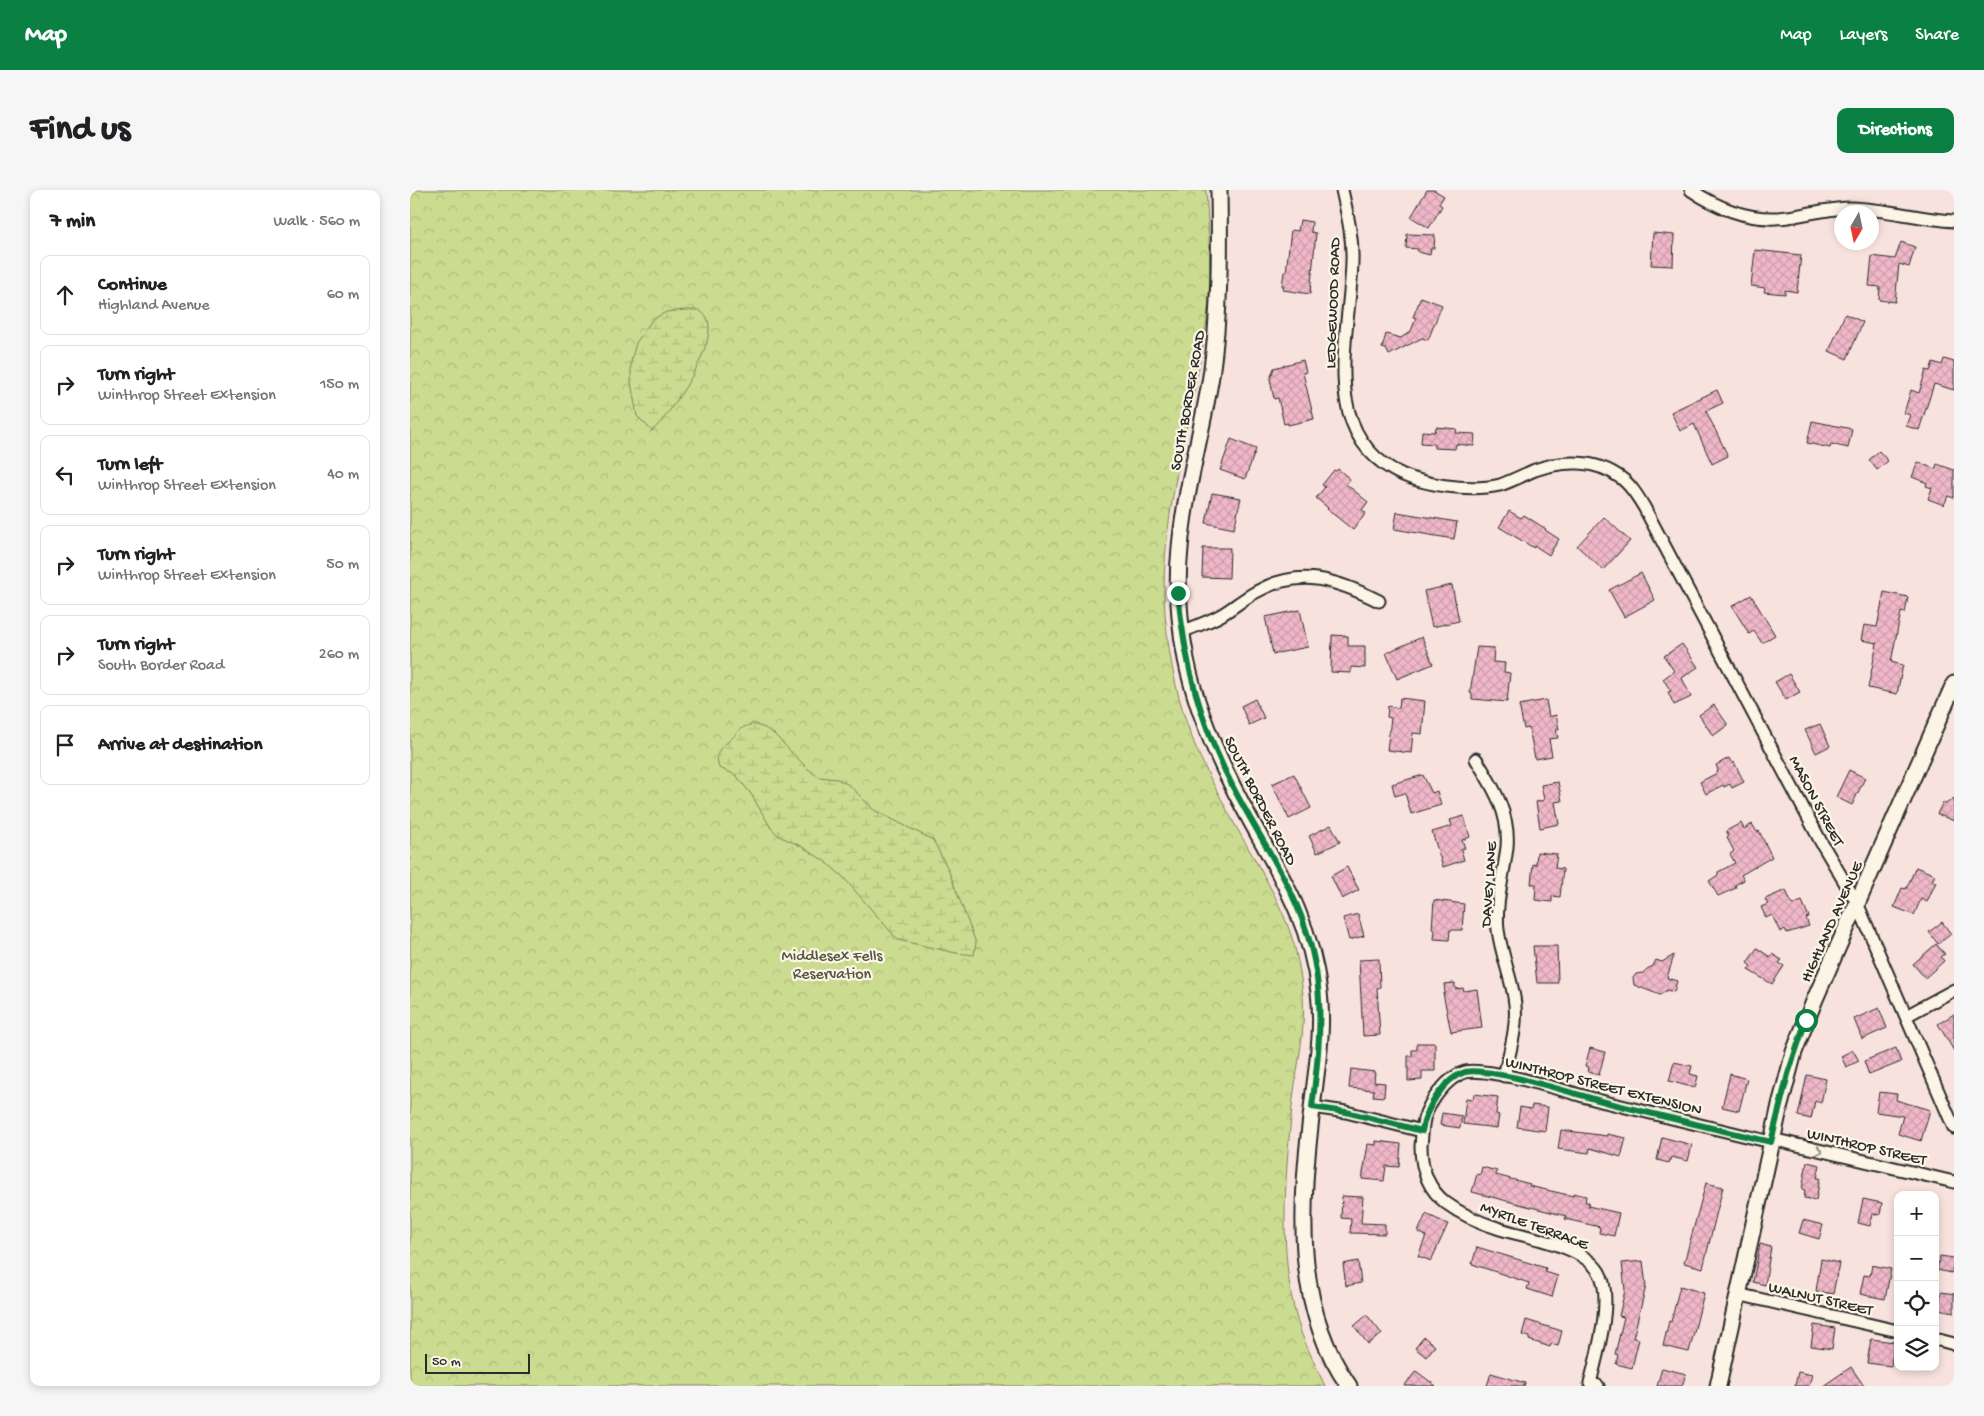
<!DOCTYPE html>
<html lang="en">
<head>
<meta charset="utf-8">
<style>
	:root { --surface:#fff; --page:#f6f6f6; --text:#202124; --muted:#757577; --line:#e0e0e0; --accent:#0b8043 }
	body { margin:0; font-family:"Gochi Hand",sans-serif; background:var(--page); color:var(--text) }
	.controls { position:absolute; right:15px; bottom:15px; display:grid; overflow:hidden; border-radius:10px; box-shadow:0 2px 8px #0003 }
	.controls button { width:45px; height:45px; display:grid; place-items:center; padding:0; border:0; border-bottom:1px solid var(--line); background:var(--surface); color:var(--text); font:25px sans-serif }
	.compass { position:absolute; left:1424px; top:15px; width:45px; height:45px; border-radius:50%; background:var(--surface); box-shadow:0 2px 8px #0003; rotate:189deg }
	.scale { position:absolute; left:15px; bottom:12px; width:105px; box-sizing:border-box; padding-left:5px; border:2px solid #2b2b2b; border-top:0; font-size:14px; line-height:18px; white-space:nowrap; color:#2b2b2b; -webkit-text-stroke:4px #fcf5e5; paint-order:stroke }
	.stop { position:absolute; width:15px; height:15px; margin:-11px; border:4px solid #0b8043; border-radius:50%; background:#fff }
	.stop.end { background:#0b8043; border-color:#fff; box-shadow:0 1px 5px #0008 }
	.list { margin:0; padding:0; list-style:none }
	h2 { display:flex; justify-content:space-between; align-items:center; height:65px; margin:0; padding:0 20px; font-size:21px }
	h2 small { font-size:16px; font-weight:400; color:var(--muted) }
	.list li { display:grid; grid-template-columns:32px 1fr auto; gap:15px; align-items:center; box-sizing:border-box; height:80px; margin:0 10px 10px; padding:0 10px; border:1px solid var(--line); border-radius:10px }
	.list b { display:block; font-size:19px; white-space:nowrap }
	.list p { margin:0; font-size:16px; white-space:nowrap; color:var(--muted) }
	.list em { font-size:16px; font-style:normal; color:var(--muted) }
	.icon { flex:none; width:28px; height:28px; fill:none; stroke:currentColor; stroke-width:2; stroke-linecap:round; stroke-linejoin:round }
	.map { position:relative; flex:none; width:1544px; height:1196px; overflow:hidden; border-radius:10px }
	header { display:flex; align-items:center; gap:30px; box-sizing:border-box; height:70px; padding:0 25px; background:var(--accent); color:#fff }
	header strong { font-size:24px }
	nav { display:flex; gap:28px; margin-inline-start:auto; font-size:18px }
	.intro { display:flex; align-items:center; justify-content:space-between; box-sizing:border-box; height:120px; padding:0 30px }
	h1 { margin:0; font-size:35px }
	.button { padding:12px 22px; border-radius:10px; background:var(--accent); color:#fff; font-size:18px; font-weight:700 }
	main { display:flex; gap:30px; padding:0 30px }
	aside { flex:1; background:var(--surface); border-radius:10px; box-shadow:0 2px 8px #0003 }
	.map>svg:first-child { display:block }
	.forest { fill:url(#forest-crowns); stroke:#7b835d }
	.wetland { fill:url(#wetland-marsh); stroke:#7b835d }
	.building { fill:url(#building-cross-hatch); stroke:#2b2b2b }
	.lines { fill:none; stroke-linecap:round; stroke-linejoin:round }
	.street-casing { stroke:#2b2b2b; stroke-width:15 }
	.secondary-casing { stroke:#2b2b2b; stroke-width:19 }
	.street { stroke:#fcf5e5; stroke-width:11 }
	.secondary { stroke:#fcf5e5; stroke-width:15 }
	.oneway { stroke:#949088 }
	.route { stroke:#0b8043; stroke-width:6 }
	.labels { text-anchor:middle; stroke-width:4.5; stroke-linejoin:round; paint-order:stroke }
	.street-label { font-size:16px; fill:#2b2b2b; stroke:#fcf5e5 }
	.park-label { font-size:16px; fill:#535744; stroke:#fcf5e5 }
</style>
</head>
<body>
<header>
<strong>Map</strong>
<nav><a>Map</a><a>Layers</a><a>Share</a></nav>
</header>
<div class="intro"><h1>Find us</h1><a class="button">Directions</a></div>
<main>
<aside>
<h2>7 min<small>Walk · 560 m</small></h2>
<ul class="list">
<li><svg class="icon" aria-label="ahead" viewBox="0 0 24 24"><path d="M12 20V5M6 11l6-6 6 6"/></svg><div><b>Continue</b><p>Highland Avenue</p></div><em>60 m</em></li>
<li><svg class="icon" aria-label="right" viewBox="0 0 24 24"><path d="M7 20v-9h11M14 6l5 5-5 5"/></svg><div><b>Turn right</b><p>Winthrop Street Extension</p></div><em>150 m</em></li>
<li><svg class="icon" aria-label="left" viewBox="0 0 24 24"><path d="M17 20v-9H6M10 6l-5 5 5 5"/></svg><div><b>Turn left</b><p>Winthrop Street Extension</p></div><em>40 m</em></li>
<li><svg class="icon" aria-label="right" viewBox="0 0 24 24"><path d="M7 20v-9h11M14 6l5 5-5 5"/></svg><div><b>Turn right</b><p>Winthrop Street Extension</p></div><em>50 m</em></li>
<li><svg class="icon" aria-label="right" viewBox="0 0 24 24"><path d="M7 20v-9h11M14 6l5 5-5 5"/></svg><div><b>Turn right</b><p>South Border Road</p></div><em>260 m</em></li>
<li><svg class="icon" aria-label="arrive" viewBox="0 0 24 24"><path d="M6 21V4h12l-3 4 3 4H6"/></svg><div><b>Arrive at destination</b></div></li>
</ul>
</aside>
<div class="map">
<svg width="1544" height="1196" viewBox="0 0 1544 1196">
	<defs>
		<pattern id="forest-crowns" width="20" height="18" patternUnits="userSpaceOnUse" patternTransform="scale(1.25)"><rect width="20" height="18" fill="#cbdb8f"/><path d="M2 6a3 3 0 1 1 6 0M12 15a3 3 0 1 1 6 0" fill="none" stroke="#aebc7c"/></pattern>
		<pattern id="wetland-marsh" width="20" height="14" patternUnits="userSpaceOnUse" patternTransform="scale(1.25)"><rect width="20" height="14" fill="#cbdb8f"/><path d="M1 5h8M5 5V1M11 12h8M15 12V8" fill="none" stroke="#aebc7c"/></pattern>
		<pattern id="building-cross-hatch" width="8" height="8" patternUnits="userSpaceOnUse" patternTransform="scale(1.25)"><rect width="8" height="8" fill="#f0b7c9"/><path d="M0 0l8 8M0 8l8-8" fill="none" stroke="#ce9ead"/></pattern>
	</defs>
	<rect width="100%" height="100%" fill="#f8e2dd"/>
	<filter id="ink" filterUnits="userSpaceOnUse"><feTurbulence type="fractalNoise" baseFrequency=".02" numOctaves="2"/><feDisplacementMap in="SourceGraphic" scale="10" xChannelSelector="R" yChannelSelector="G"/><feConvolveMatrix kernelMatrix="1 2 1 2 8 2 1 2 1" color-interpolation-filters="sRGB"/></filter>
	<g filter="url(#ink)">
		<path class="forest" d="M0,0H796C799,43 802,88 797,130C783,231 743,341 757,443C761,478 769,513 781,545C791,572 806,599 819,624C839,661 865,700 879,739C887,761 891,784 893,806C896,843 886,880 882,917C875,989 867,1076 892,1145C899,1162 907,1179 915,1196H0Z"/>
		<g class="wetland">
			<path d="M275,120H289C291,122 296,125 297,128C310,152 260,225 242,241L227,226L221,192V172L226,153L242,130L256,122Z"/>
			<path d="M343,534L355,538L364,544L397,578L409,587L427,589L439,595L464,620L523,650L538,679L566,753L564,765L546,763L488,750L433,687L416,672L391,656L369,646L361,638L341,604L326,585L309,578C305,562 308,560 320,550C331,540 326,539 343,534Z"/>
		</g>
		<g class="building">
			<path d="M1017,0H1024L1034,6L1029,14L1032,16L1019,38L1001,27Z"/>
			<path d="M890,30L902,32L901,42L906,43L900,104L873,100L874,96H872L874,82H876L881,40L888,41Z"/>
			<path d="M1243,43L1264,45L1263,76L1241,75Z"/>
			<path d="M997,44L1025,45L1024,58H1021L1020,65L1008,62V59L996,58Z"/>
			<path d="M1491,52L1505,57L1499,77L1489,74L1485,112L1469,110L1470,97L1459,96L1462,66L1485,69Z"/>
			<path d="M1345,60L1391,65L1387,102L1375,100V104L1354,102L1355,98L1341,96Z"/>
			<path d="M1011,107L1032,115L1018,150L1012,148L979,165L976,159L972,158L976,144L991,148L1001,141L1006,128L1003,127Z"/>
			<path d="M1435,124L1453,132L1437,169L1419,161Z"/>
			<path d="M1534,169L1544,172V200L1524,194L1509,240L1496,236L1500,225L1494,223L1501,200L1509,203L1516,180L1520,181L1523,172L1532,175Z"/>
			<path d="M893,170L896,182L893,183L904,229L878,235V233L874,234L868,208L864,209L860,189L864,178Z"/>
			<path d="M1307,200L1313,213L1296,221L1318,266L1302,274L1284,234L1270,241L1261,222Z"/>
			<path d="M1402,231L1442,239L1438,258L1421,254L1420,258L1397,253Z"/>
			<path d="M1026,237L1047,239L1046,243L1065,244L1064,256L1046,254L1045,259L1024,258V254L1011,253L1012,241L1025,242Z"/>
			<path d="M821,249L846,259L835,289L810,280Z"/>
			<path d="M1469,261L1478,271L1467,280L1459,270Z"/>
			<path d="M1508,272L1525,279L1527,274L1544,280V308L1538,306L1534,315L1518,309L1522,298L1516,296L1517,293L1502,287Z"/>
			<path d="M928,279L940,289L936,294L958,312L952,320L956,323L943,340L917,319L918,318L906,308L915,297L912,295L924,280L926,281Z"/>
			<path d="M802,303L831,308L824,339L796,333Z"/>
			<path d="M1099,321L1111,328L1114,325L1136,339L1135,340L1149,349L1139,365L1125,356L1124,358L1089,337Z"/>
			<path d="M987,322L1047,332L1044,349L984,339Z"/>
			<path d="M1194,327L1220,351L1193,380L1167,356Z"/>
			<path d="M793,358H820L819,388L792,387Z"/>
			<path d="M1231,383L1245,410L1214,427L1199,400Z"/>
			<path d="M1042,395L1049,431L1022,437L1014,401Z"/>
			<path d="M1474,402L1498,407L1495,423L1491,422L1481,472L1493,475L1487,504L1458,498L1467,453L1451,450L1454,435L1467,437Z"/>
			<path d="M1341,405L1365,445L1352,453L1344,441L1339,444L1322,416Z"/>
			<path d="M890,420L898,457L863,464L855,427Z"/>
			<path d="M922,445L938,446V456H955V478L941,477V483L921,482Z"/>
			<path d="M1012,447L1023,474L987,489L976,463Z"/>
			<path d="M1272,454L1288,477L1272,488L1281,507L1264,515L1258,502L1261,501L1253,489L1264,481L1254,466Z"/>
			<path d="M1067,457L1084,458L1083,472L1095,473L1094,482L1100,483L1097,512L1062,509V504L1060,503Z"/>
			<path d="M1379,484L1390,502L1376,510L1365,492Z"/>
			<path d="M990,508L1015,511L1012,544L1003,543L1001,563L977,560L981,528L977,527L978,516L989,518Z"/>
			<path d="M845,509L854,528L839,535L831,516Z"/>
			<path d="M1136,510L1139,527L1146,525L1149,539H1146L1148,548L1139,549L1142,566L1125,569L1119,538L1114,539L1109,515Z"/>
			<path d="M1304,515L1318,535L1303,546L1289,525Z"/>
			<path d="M1410,534L1420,556L1406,563L1395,540Z"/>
			<path d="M1319,568L1322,574L1324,572L1334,592L1322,598L1320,594L1314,597L1313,595L1296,604L1290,592L1307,583L1308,580L1306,575Z"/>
			<path d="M1439,580L1455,588L1442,615L1426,607Z"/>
			<path d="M884,584L901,618L879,629L862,594Z"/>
			<path d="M1013,585L1022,603L1027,601L1031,615L1001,624L995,603L985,606L982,594Z"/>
			<path d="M1148,592L1152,611L1145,612L1149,634L1130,638L1126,612L1134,610L1131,595Z"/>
			<path d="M1544,608V631L1527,624L1533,612L1536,614Z"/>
			<path d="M1054,626L1060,647L1052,650L1055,658L1051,659L1054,670L1033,677L1022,642L1042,636L1040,630Z"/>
			<path d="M1331,633L1334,639L1342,634L1347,642L1349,641L1362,667L1331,685L1334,690L1325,695L1326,698L1308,706L1299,691L1308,685V682L1325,673L1320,664L1324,661L1317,648L1319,646L1316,641Z"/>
			<path d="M921,635L930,652L907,663L899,646Z"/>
			<path d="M1127,662L1147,664L1145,678L1153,679L1150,707L1142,706V712L1125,710L1126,694H1121L1123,674L1126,675Z"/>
			<path d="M937,677L949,700L932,709L921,686Z"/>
			<path d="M1506,677L1525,685L1522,691L1526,692L1517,712L1511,709L1504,725L1484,717L1492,698L1496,699Z"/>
			<path d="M1376,700L1382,715L1392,711L1399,727L1396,728L1399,736L1377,743L1375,739L1370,742L1362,725L1356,728L1351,717L1358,714L1355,709Z"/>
			<path d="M1024,710L1054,714L1052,740H1040L1039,750L1024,749L1025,740L1022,739Z"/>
			<path d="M948,724L954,746L939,750L933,728Z"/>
			<path d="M1532,732L1541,744L1528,754L1519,742Z"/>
			<path d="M1526,754L1535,764L1531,767L1534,771L1515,788L1503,774Z"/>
			<path d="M1123,756H1147L1148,793H1127Z"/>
			<path d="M1347,758L1360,767L1362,764L1372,770L1369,773L1374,776L1362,794L1338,780L1341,776L1337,773Z"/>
			<path d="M1264,765L1257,788L1267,791L1264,802L1257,800L1250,805L1224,795L1223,788L1226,784L1233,783L1237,779L1243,776L1246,770L1252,772Z"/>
			<path d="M969,769L970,797L967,798L970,845L953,846L949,770Z"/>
			<path d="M1045,793V799L1053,798L1054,801L1067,799L1072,838L1041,842L1033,803H1035L1034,794Z"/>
			<path d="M1469,818L1477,838L1452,849L1444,829Z"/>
			<path d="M1544,824V861L1528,834Z"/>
			<path d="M1007,853H1025V881H1012V890L998,891V866H1002V860H1007Z"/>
			<path d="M1180,858L1195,862L1189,885L1178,882L1179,877L1175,876Z"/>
			<path d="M1486,858L1491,872L1459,885L1454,871Z"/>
			<path d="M1443,860L1449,871L1436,877L1431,866Z"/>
			<path d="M1264,872L1282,876L1280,884L1288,886L1285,898L1259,891Z"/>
			<path d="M941,879L965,882L964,892L975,893L974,907L963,906L964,900L939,898Z"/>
			<path d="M1320,884L1337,889L1329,921L1312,917Z"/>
			<path d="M1397,885L1416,889L1411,913L1405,911L1401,929L1388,926Z"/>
			<path d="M1469,902L1487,904L1486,910L1520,920L1511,951L1488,944L1493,926L1466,922Z"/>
			<path d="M1064,904L1088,907L1086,924L1089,925L1087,938L1053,934L1056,908L1063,909Z"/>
			<path d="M1122,915L1138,917L1135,941L1107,937L1110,917L1121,919Z"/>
			<path d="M1032,923L1052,926L1050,938L1030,935Z"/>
			<path d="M1151,940L1197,946V944L1216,948L1211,967L1180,958L1179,963L1148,959Z"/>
			<path d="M1252,947L1282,955L1278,971L1261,967L1259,973L1247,970Z"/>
			<path d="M966,951L991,954L989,977L976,976L974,991L952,989L958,954L966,955Z"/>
			<path d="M1397,972L1410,975L1407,988H1410L1406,1010L1394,1008L1395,1000L1392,999Z"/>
			<path d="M1072,977L1087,981L1086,985L1120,994L1119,996L1163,1006V1003L1176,1006L1175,1012H1179L1178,1016L1209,1023L1204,1046L1189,1043L1190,1037L1155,1029L1156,1026L1062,1002L1067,984L1070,985Z"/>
			<path d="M1296,993L1313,997L1293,1078L1274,1073Z"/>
			<path d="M932,1006L953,1007L951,1033L975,1034V1044L940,1043L941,1029L931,1028Z"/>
			<path d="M1453,1009L1472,1013L1470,1025L1463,1024L1460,1036L1448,1033Z"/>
			<path d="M1016,1024L1038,1034L1021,1071L1008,1066L1016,1046L1008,1042Z"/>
			<path d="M1393,1030L1413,1035L1409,1049L1389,1043Z"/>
			<path d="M1350,1054L1361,1057L1355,1095L1343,1092Z"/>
			<path d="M1067,1057L1136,1078L1135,1082L1148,1086L1142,1107L1117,1099L1119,1093L1062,1074Z"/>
			<path d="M1530,1066L1544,1068L1542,1083L1527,1080Z"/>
			<path d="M1411,1069L1429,1073L1423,1104L1406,1101Z"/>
			<path d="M948,1071L951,1093L936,1096L933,1074Z"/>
			<path d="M1233,1071L1236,1096L1223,1148L1229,1149L1222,1178L1206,1174L1208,1165L1205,1164L1214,1127L1209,1126L1215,1100L1212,1073Z"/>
			<path d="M1462,1075L1481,1079L1475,1109L1450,1104L1454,1085L1460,1086Z"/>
			<path d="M1270,1096L1294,1103L1279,1162L1253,1156L1259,1131L1261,1132Z"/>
			<path d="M1531,1102L1544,1104V1122L1528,1119Z"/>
			<path d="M957,1125L972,1144L958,1154L944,1136Z"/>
			<path d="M1116,1130L1152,1141L1148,1156L1141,1154L1140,1157L1119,1150V1147L1112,1145Z"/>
			<path d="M1404,1135L1425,1138L1422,1159L1401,1156Z"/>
			<path d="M1014,1147L1025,1156L1016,1167L1005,1158Z"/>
			<path d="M1461,1149L1484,1152L1481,1176L1457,1173Z"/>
			<path d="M1441,1177L1454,1196H1413Z"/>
			<path d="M1252,1178L1276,1184L1272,1196H1247Z"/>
			<path d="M1006,1181L1026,1196H994Z"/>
			<path d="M1388,1182L1402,1185L1399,1196H1385Z"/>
			<path d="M1081,1183L1115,1193L1114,1196H1077Z"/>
		</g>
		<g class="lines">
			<g class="street-casing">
				<g id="street">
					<path d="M932,0C937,23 943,47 942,71C941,140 908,237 983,280C1009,295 1059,302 1090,295C1102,291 1113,285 1125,280C1153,270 1186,269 1211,288C1221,295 1228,307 1234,317L1411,652L1447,713L1544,938"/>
					<path d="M1281,0C1309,19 1343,32 1378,27C1399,24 1420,18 1442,18C1476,19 1510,29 1544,31"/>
					<path d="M772,442C785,436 799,432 811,425C823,418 833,409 846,402C890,377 927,390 969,411"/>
					<path d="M1066,569C1083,597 1100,623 1097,657C1094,685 1085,712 1088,740C1091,763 1100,784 1104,807C1109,834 1100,860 1094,886"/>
					<path d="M1496,826L1544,800"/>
					<path d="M902,917L936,922L1012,941"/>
					<path d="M1362,949L1544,992"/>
					<path d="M1327,1104L1488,1141"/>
					<path d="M1525,1149L1544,1154"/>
					<path d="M1188,1196L1180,1193C1187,1165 1204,1107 1189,1082C1172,1055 1119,1048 1090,1039C1071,1033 1052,1025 1036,1013C1018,999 1011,978 1011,956C1012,947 1012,938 1014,929C1019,912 1037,887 1055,882C1079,876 1167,905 1195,912C1251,926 1306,939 1361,952"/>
				</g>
			</g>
			<g class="secondary-casing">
				<g id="secondary">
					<path d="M809,0C810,62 810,124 801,186C792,243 775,300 770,358C766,395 769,432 776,469C785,514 803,557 823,597C858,667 900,721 909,802C914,841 906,881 902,919C891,1013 882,1115 939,1196"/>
					<path d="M1308,1196L1370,915L1384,862L1405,809L1544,494"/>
				</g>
			</g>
			<use href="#street" class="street"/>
			<use href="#secondary" class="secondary"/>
		</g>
		<defs><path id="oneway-chevron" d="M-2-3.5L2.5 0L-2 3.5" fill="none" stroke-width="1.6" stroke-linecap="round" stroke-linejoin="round" transform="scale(1.25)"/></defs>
		<use class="oneway" href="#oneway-chevron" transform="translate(1409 961) rotate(14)"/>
	</g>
	<g class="lines" filter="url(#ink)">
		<path class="route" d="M768,403C775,476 790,533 824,599C848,645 880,690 896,740C916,799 910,857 902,917L936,922L1012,941C1015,920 1033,889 1055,882C1079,876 1167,905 1195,912C1250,926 1306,939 1361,952L1378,884L1396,830"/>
	</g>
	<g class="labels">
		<g class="street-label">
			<text transform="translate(921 113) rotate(-88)" y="6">LEDGEWOOD ROAD</text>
			<text transform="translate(776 210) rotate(-80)" y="6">SOUTH BORDER ROAD</text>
			<text transform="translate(852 610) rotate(63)" y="6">SOUTH BORDER ROAD</text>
			<text transform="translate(1408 610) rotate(62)" y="6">MASON STREET</text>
			<text transform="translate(1077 694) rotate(-86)" y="6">DAVEY LANE</text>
			<text transform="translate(1420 731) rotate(-66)" y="6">HIGHLAND AVENUE</text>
			<text transform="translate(1194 894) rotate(14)" y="6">WINTHROP STREET EXTENSION</text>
			<text transform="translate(1457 955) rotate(13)" y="6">WINTHROP STREET</text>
			<text transform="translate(1125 1034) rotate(20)" y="6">MYRTLE TERRACE</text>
			<text transform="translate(1411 1107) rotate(13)" y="6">WALNUT STREET</text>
		</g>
		<g class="park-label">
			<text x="422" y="770">Middlesex Fells<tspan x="422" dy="18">Reservation</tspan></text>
		</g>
	</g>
</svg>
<div class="controls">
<button>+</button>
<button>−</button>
<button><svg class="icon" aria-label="locate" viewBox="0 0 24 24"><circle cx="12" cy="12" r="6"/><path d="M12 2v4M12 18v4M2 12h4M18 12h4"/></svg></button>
<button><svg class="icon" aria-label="layers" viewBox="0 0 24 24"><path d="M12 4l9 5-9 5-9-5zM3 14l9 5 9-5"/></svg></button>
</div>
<svg class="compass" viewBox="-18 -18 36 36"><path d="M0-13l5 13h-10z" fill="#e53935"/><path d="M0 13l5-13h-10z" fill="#757577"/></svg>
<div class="scale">50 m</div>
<div class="stop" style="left:1396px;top:830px"></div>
<div class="stop end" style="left:768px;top:403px"></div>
</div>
</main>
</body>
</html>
